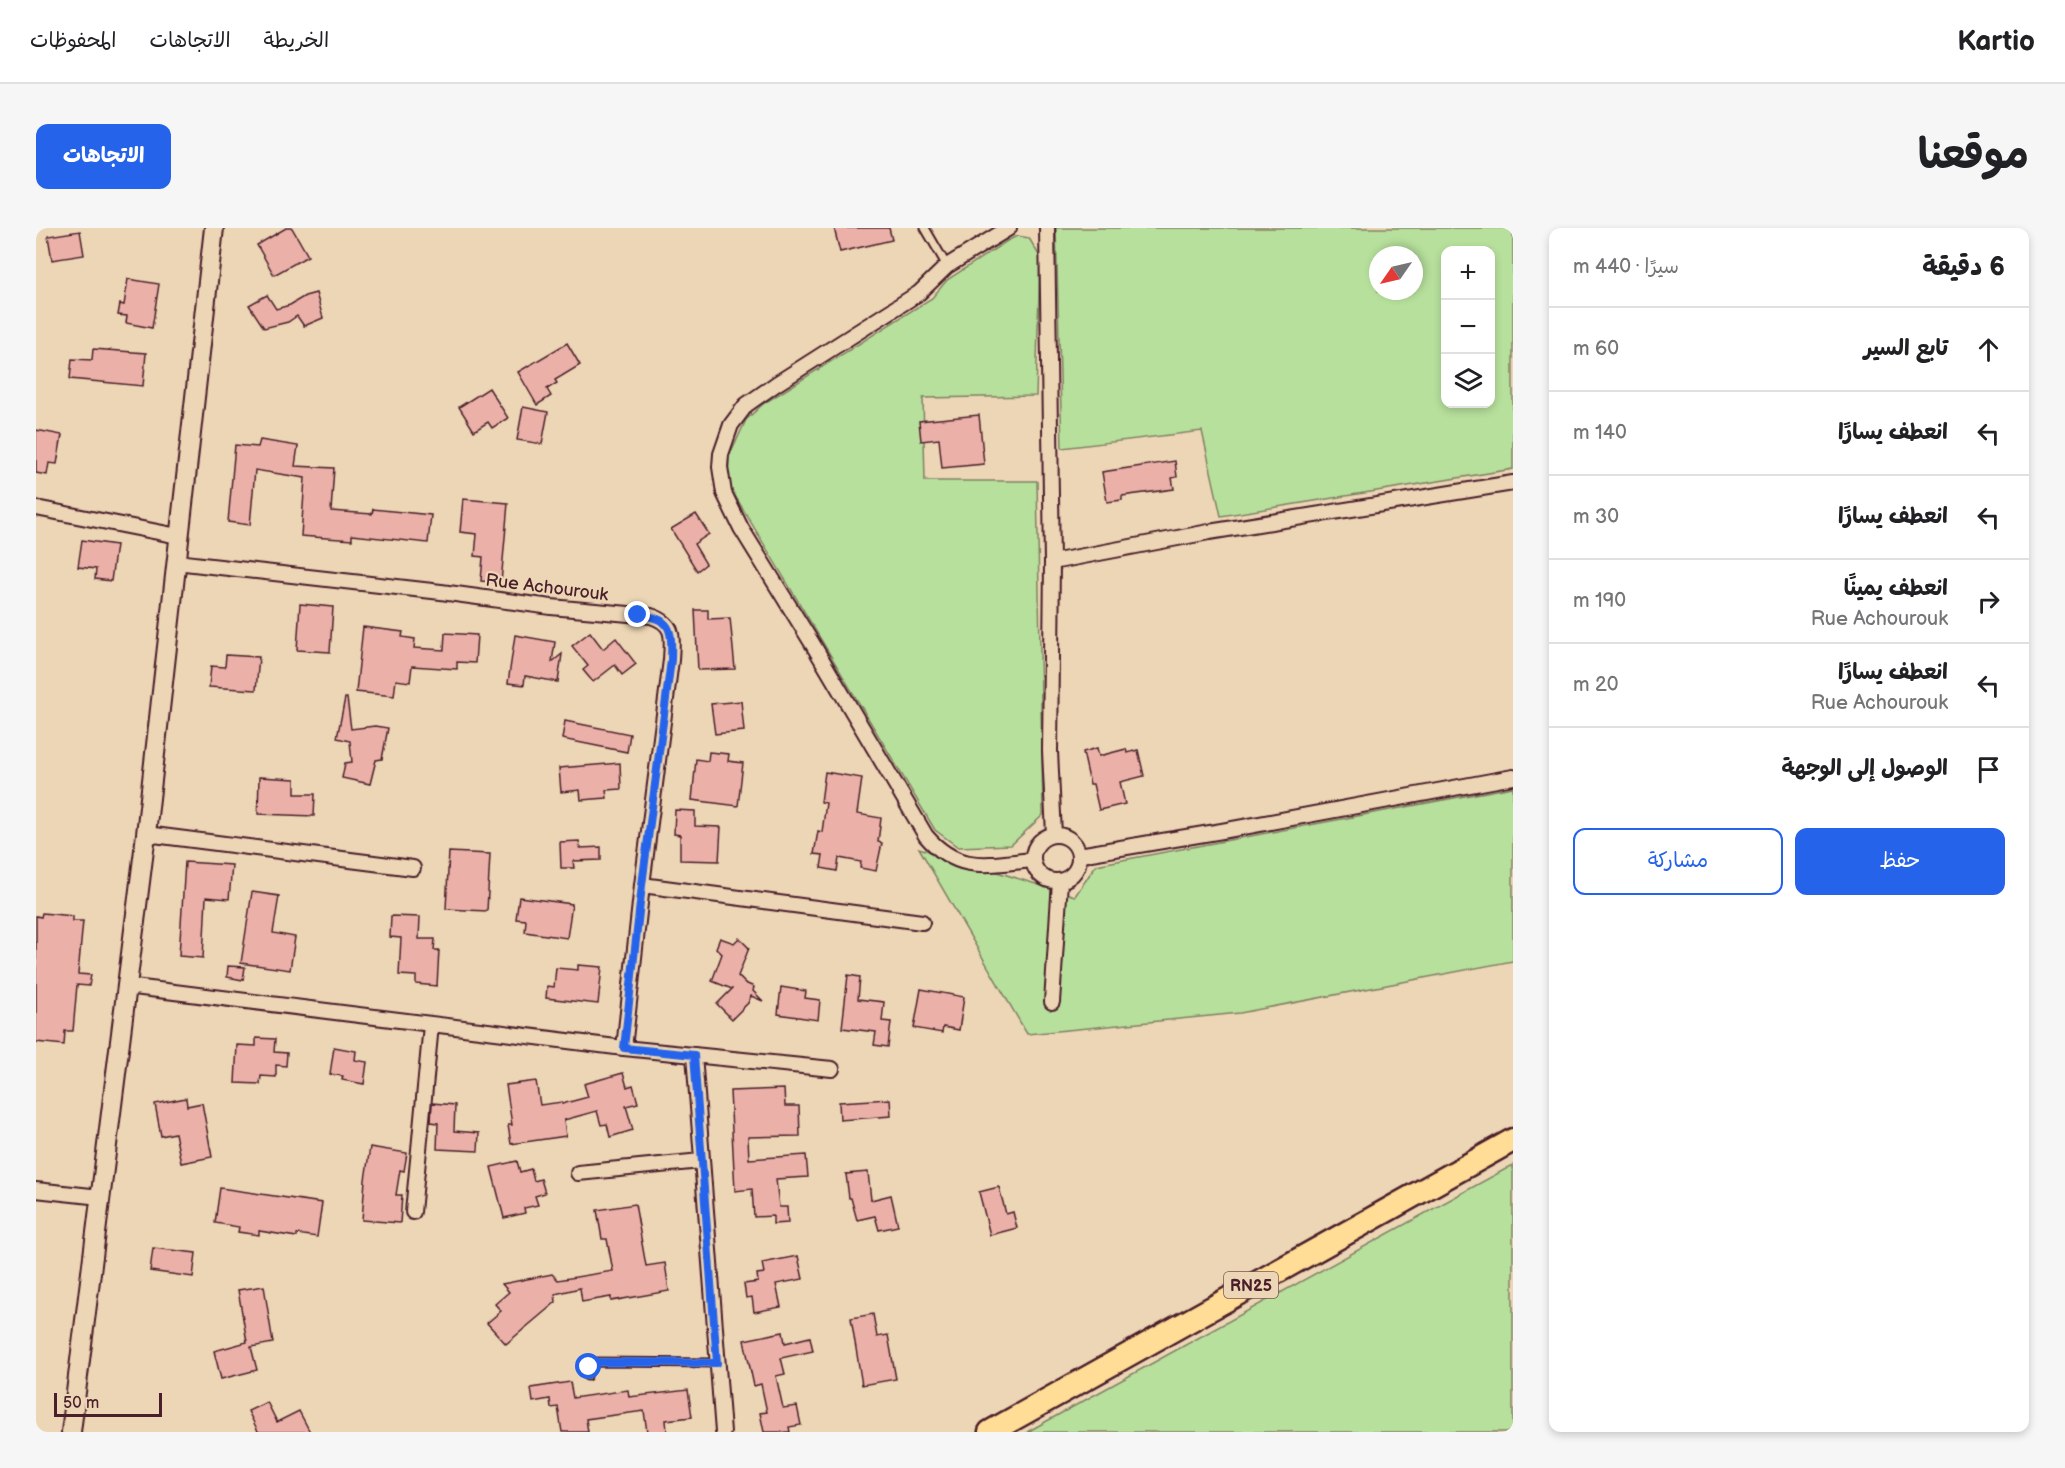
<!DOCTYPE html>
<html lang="ar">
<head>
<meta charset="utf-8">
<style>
	:root { --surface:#fff; --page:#f6f6f6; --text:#202124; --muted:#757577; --line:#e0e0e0; --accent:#2563eb }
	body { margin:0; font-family:"Balsamiq Sans","Playpen Sans Arabic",sans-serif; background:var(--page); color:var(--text); direction:rtl }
	.controls { position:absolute; right:18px; top:18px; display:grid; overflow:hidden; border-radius:12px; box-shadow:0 3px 9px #0003 }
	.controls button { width:54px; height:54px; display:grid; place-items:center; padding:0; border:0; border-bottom:2px solid var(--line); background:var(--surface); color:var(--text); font:30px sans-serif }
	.compass { position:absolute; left:1333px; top:18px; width:54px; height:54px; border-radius:50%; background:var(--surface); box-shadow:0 3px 9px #0003; rotate:236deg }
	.scale { position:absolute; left:18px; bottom:15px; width:108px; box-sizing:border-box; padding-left:6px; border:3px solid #4a1f2b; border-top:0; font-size:16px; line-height:21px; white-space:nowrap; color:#4a1f2b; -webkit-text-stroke:4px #ecd6b5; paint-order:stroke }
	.stop { position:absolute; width:18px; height:18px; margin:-14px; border:4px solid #2563eb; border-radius:50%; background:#fff }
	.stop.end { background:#2563eb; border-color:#fff; box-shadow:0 2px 6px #0008 }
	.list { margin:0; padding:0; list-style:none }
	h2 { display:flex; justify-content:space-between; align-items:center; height:78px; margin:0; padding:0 24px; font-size:26px }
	h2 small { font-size:20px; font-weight:400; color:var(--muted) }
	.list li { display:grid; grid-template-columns:39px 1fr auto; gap:18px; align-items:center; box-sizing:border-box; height:84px; padding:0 24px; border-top:2px solid var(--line) }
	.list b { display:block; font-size:22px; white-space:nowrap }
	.list p { margin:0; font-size:20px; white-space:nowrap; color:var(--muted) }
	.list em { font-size:20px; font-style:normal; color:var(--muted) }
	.actions { display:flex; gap:12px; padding:18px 24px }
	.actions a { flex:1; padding:14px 0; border:2px solid var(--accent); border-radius:12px; text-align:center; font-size:21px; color:var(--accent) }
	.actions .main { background:var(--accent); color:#fff }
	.icon { flex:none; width:33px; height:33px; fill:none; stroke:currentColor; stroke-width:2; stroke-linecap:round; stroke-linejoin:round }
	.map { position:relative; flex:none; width:1477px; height:1204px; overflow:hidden; direction:ltr; border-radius:12px }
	header { display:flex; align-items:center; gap:36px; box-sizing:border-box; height:84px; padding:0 30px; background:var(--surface); border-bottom:2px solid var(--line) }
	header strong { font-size:28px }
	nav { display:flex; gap:33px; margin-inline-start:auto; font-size:21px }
	.intro { display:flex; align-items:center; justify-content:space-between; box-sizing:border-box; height:144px; padding:0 36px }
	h1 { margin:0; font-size:42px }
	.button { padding:15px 27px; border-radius:12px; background:var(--accent); color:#fff; font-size:21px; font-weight:700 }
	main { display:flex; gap:36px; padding:0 36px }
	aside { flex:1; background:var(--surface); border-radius:12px; box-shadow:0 3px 9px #0003 }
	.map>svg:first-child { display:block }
	.green { fill:#b7e09c; stroke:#808064; stroke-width:1.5; fill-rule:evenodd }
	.building { fill:#ebb1a8; stroke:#4a1f2b; stroke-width:1.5 }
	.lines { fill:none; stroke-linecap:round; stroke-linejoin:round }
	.service-casing { stroke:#4a1f2b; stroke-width:11 }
	.minor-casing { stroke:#4a1f2b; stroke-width:18 }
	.tertiary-casing { stroke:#4a1f2b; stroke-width:22 }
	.primary-casing { stroke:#4a1f2b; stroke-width:27 }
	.service { stroke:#ecd6b5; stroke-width:7 }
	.minor { stroke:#ecd6b5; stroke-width:14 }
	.tertiary { stroke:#ecd6b5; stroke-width:18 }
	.primary { stroke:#ffdd96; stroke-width:22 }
	.route { stroke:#2563eb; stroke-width:8 }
	.labels { text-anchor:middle; stroke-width:4.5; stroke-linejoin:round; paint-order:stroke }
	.shield { fill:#ecd6b5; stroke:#7b5654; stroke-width:1.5 }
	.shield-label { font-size:16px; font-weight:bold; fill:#4a1f2b }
	.street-label { font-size:18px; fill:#4a1f2b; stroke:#ecd6b5 }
</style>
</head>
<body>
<header>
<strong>Kartio</strong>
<nav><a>الخريطة</a><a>الاتجاهات</a><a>المحفوظات</a></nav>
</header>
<div class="intro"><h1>موقعنا</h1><a class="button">الاتجاهات</a></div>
<main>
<aside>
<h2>6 دقيقة<small>سيرًا · 440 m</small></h2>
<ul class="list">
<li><svg class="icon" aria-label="ahead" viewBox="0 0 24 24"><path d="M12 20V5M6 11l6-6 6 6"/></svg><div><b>تابع السير</b></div><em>60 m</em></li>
<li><svg class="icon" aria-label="left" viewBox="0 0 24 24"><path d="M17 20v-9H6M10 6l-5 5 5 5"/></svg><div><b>انعطف يسارًا</b></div><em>140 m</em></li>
<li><svg class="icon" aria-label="left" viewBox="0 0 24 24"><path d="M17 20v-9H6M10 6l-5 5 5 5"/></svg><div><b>انعطف يسارًا</b></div><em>30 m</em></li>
<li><svg class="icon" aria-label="right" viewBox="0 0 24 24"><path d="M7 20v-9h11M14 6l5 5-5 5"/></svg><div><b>انعطف يمينًا</b><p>Rue Achourouk</p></div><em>190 m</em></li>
<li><svg class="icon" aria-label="left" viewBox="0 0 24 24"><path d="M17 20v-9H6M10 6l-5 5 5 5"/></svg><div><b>انعطف يسارًا</b><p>Rue Achourouk</p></div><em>20 m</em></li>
<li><svg class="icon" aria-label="arrive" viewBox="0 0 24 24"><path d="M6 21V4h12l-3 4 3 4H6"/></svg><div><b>الوصول إلى الوجهة</b></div></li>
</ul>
<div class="actions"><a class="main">حفظ</a><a>مشاركة</a></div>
</aside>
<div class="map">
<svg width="1477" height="1204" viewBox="0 0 1477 1204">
	<rect width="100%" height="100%" fill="#ecd6b5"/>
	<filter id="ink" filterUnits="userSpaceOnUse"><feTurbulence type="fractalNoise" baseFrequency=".0167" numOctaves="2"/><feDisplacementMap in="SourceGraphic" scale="12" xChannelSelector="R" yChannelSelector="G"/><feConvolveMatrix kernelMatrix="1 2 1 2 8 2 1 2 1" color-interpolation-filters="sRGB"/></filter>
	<g filter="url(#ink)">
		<g class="green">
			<path d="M1020,0H1477V241L1185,288L1166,203L1026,220ZM1454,22V176H1410V22ZM1342,27H1378V63H1342Z"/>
			<path d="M981,8L993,10L1004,29L1000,168L887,170L889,253H1001L1007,587L975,617L922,619L899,602L692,256L693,229L710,192L727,176L896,70L911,52L971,13Z"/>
			<path d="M1477,559V733L1204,785L991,806L883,620L1039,668L1060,637Z"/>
			<path d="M1477,937V1204H991Z"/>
		</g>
		<g class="building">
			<path d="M250,0H256L272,28L238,47L221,17Z"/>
			<path d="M798,0H853L856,12L804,24Z"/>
			<path d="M44,3L48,27L16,32L12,8Z"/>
			<path d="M92,51L123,56L116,100L90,95L91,88L82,87L84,76L88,77Z"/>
			<path d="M280,65L287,90L268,98L261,88L252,94L228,100L213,77L231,67L240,81L254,77L269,68Z"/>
			<path d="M531,115L544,137L519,152L521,155L511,161L515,168L501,177L482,144Z"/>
			<path d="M57,121L110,125L107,158L34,151L36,131L56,132Z"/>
			<path d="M453,160L472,190L456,200L452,194L438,203L423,179Z"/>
			<path d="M487,179L512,184L506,216L481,212Z"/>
			<path d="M943,187L948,236L906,240L903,211L885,213L883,193Z"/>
			<path d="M0,202L26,207L21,236L13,235L11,247L0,245Z"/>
			<path d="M224,212L262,218L259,238L298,240L295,283L336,286L337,281L395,287L392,315L316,307V312L265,308L269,250L219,242L214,297L192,294L199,217L222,219Z"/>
			<path d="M1139,233L1141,249L1136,250L1138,261L1086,268V272L1071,274L1066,244Z"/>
			<path d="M427,271L472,275L465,355L445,353L447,329L439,328L441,306L424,304Z"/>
			<path d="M660,286L673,306L658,316L670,336L661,343L635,301Z"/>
			<path d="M46,312L80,317L75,353L59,351L60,341L42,339Z"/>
			<path d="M264,376L297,379L294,424L261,422Z"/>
			<path d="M659,382H672V391L694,390L699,441L662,442Z"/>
			<path d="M327,399L367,404L366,409L379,411L378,420L408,422L409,405L441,407L439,435L421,434V441L376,438L374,454L360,452L358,468L320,464Z"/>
			<path d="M554,404L567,421L580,410L600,436L586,447L579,437L557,454L547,442L552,438L536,418Z"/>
			<path d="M479,407L519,414L516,434L526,426L522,454L489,448L488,457L472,455Z"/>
			<path d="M190,427L223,429L220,462L173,459L175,438L189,439Z"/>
			<path d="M309,470H311L315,501L339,498L352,500L346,531L340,532L334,556L306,550L309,535L316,534L314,513L301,510Z"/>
			<path d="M705,473L708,503L679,506L675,476Z"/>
			<path d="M529,493L594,506L591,524L526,511Z"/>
			<path d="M1061,520L1063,528L1090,521L1091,525L1102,522L1108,548L1084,554L1089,576L1063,582L1057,556H1054L1047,524Z"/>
			<path d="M673,524L693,526L692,533L707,535L702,578L656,572L660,531L672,533Z"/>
			<path d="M584,535L585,561L570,562L571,570L545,572L544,562L525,564L523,540Z"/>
			<path d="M789,544L826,550L821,586L845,590L842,614L846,615L840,643L824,640L825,634L803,630L801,643L785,640L787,627L778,626L782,603L786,604L790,575L785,574Z"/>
			<path d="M223,549L259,551V566H279L278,588L222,586Z"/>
			<path d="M639,582L659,583V598L685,599L683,633L644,632V607L638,606Z"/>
			<path d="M543,613L544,620L565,619V632L537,633L538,640H525L524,614Z"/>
			<path d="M413,624L454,626L451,683L410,681Z"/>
			<path d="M149,634L196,637L193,671L170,669L167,730L143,728Z"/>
			<path d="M216,664L243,668L237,705L259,709L254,742L205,735Z"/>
			<path d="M483,669L536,676L531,710L489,704L490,692L480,691Z"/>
			<path d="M6,685L37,688V693H47L42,746L55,747L53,758L41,757L37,803H29L28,817L0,814V688L5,689Z"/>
			<path d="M355,688L384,689L383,711H399L398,722H403L401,758L380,756V748L363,747L365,710L354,709Z"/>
			<path d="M684,710L698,715L703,710L713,720L702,748L709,755L718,759L717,763L727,773L715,768L712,775L696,791L681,776L696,761L676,753L686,726L680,720Z"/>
			<path d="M542,737L566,739L562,776L510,770L511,758L518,759L520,740L542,742Z"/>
			<path d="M192,738L209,739L207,752L191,749Z"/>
			<path d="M812,747L824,749L822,771L848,774L846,793L855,794L852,819L838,817L840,804L806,800Z"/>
			<path d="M745,759L770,763L769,770L784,772L782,792L742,786Z"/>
			<path d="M885,761L928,769L923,802L907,799L906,805L878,800Z"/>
			<path d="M220,810L239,811L238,824L251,825L250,838L240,837V849L225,848L224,856L199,855L201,817L220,818Z"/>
			<path d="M298,819L320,823L319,832L331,834L328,856L306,852L307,848L294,846Z"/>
			<path d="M587,845L591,859L597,857L602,875L590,878L597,902L574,909L571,896L565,897L561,883L528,892L530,908L475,916L472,897H476L470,857L500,853L504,877L526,874V876L552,869L548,856Z"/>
			<path d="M748,861L749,878H763L764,908L712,909L713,931L770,927L772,949L740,951L743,979H751L752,995L737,996V988L718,989L716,961L699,963L694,863Z"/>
			<path d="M150,870L151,878L166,875L176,929L145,935L139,905L125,908L119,876Z"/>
			<path d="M854,871L855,888L804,892L803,874Z"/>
			<path d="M396,875L419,877L418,903L443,905L442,923L401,921L402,895L395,894Z"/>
			<path d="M334,919L371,925L368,943L364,942L360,967H366L364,995L326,992L329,952Z"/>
			<path d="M481,933L484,944L495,941L498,953L505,951L509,965L499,968L502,977L488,980L489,985L468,990L455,939Z"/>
			<path d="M832,944L835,972L855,967L862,998L843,1002L839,988L821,992L815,970H813L810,946Z"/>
			<path d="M963,959L970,986L977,984L981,1000L954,1007L943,964Z"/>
			<path d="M184,960L286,975L281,1009L261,1006V1009L223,1003V1007L202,1004L203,999L179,995Z"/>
			<path d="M599,976L610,1038L629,1035L633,1063L575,1073V1069L546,1074L544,1060L519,1066L520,1074L470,1116L451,1095L465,1083L459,1076L473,1064L466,1056L516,1046L522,1052L577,1043L571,1011H566L561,982Z"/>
			<path d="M117,1020L160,1025L157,1049L114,1043Z"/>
			<path d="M762,1028L767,1051L740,1056L745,1079L718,1084L716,1069L710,1070L708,1056L722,1054L721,1046L728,1045L726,1035Z"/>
			<path d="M228,1058L237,1115L215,1119L221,1142L185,1151L178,1123L211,1114L202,1062Z"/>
			<path d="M837,1086L841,1109L852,1107L860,1151L826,1157L815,1090Z"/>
			<path d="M747,1104L749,1115L774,1109L777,1123L745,1130L749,1146L740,1148L747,1180L761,1178L765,1197L753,1199L754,1204H728L724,1185L731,1184L725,1156L718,1158L708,1112Z"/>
			<path d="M534,1154L537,1170L592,1162L593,1169L652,1162L656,1189L630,1192L631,1204H611L608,1183L550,1191L552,1204H526L522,1179L515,1180L514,1171L497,1174L495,1160Z"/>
			<path d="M231,1174L241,1194L263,1183L274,1204H221L222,1203L212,1183Z"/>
		</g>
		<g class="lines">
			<g class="service-casing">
				<g id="service">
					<path d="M889,0L911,38"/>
					<path d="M551,1148L553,1139L562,1134L682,1135"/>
				</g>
			</g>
			<g class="minor-casing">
				<g id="minor">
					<path d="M973,0L911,38L883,65L740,156L710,177L695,197L685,226L684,239L688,265L705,300L776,415L890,608C923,646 952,636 997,632"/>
					<path d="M1011,0L1016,334L1014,523L1018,607"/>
					<path d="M0,280L142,308"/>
					<path d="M140,334L405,364L515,379L615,388C640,396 636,410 635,432L606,657L588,820"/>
					<path d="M1016,334L1173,304L1477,255"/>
					<path d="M110,606L377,640"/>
					<circle cx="1020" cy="630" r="23"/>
					<path d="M1043,627L1186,603L1477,549"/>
					<path d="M606,657L886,694"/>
					<path d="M90,758L588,820L796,841"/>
					<path d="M1016,774L1024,653"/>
					<path d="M658,827L687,1204"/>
					<path d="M542,945L665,933"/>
					<path d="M0,962L64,969"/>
					<path d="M377,984L395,797"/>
				</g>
			</g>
			<g class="tertiary-casing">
				<path id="tertiary" d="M35,1204L110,606L178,0"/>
			</g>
			<g class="primary-casing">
				<path id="primary" d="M954,1204L1477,912"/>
			</g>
			<use href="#service" class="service"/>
			<use href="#minor" class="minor"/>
			<use href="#tertiary" class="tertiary"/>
			<use href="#primary" class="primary"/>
		</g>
	</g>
	<g class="lines" filter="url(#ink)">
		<path class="route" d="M553,1139L562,1134L681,1135L658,827L588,820L606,657L635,432C636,401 636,390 602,387"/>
	</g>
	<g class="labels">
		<rect class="shield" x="1188" y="1044" width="54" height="26" rx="4.5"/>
		<g class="shield-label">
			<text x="1215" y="1063">RN25</text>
		</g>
		<g class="street-label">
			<text transform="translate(511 359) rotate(7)" y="6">Rue Achourouk</text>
		</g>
	</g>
</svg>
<div class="controls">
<button>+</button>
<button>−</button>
<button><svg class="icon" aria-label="layers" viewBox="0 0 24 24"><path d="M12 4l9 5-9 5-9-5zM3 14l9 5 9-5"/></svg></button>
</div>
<svg class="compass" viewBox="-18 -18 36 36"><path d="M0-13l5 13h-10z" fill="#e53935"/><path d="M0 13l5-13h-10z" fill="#757577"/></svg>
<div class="scale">50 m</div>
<div class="stop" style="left:553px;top:1139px"></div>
<div class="stop end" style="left:602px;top:387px"></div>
</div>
</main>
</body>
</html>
